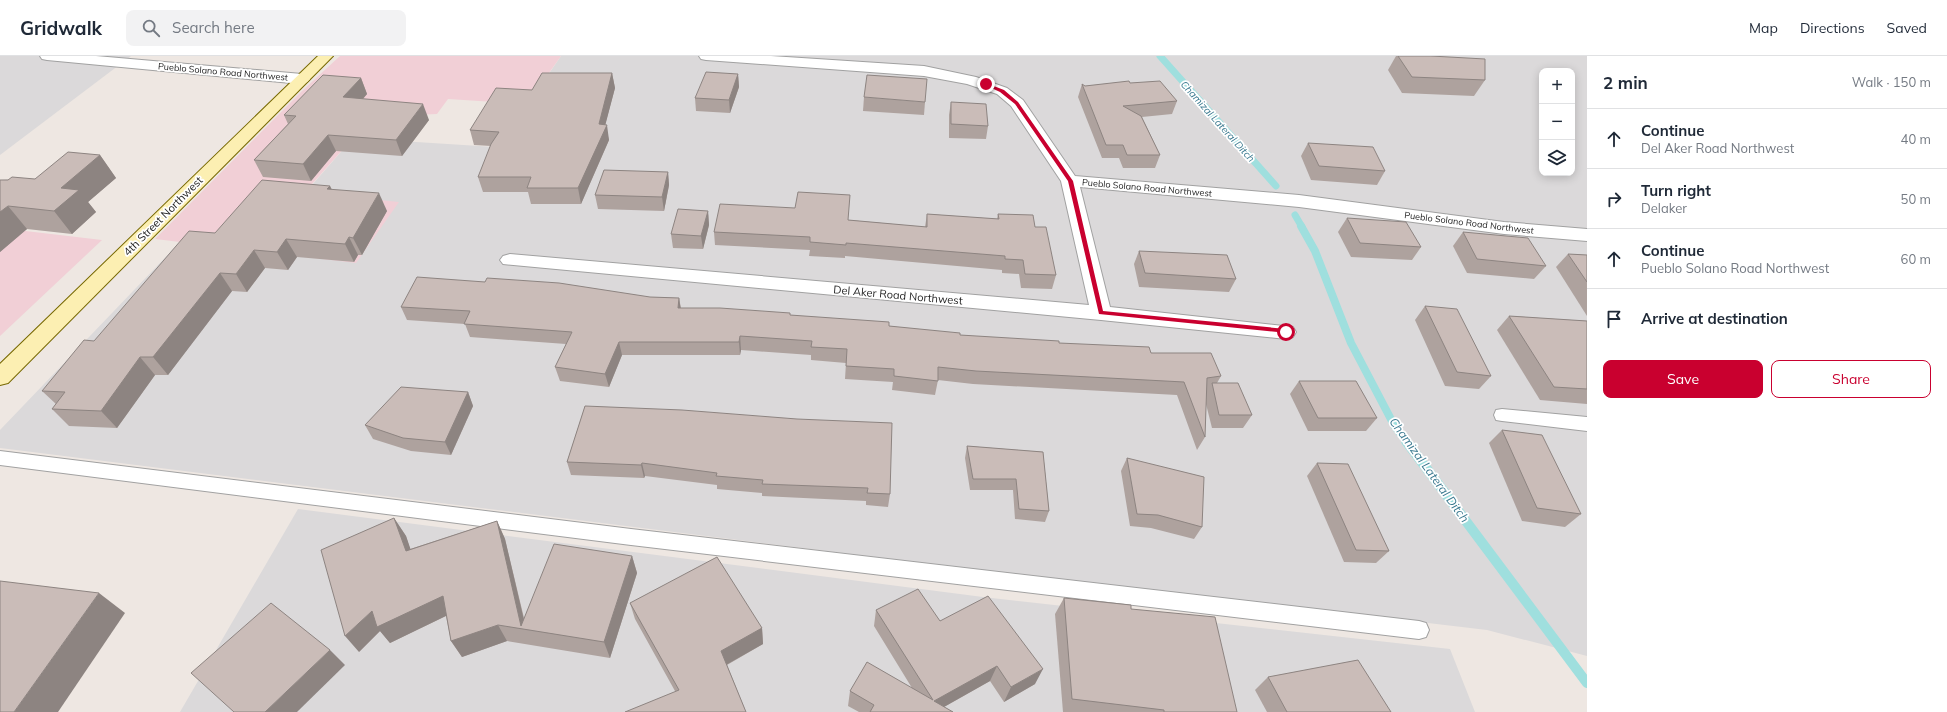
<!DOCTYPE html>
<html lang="en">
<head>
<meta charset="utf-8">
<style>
	:root { --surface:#fff; --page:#f2f2f3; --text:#1f2937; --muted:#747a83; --line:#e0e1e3; --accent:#c9002f }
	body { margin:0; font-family:Mulish,sans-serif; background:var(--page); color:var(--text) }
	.controls { position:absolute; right:12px; top:12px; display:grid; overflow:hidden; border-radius:8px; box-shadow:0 2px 10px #0003 }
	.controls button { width:36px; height:36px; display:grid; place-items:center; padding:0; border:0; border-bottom:1px solid var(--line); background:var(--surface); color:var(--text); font:20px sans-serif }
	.stop { position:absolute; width:12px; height:12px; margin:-9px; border:3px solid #c9002f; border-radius:50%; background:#fff }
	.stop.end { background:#c9002f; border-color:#fff; box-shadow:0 1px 4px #0008 }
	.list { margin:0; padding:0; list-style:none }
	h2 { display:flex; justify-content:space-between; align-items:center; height:52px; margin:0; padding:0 16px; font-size:17px }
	h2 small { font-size:13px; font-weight:400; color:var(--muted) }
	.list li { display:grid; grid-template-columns:26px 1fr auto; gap:12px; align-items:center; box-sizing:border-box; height:60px; padding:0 16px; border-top:1px solid var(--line) }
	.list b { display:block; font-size:15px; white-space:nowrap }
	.list p { margin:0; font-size:13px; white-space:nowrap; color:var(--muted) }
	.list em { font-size:13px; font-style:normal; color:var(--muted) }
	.actions { display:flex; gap:8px; padding:12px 16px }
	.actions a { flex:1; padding:9px 0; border:1px solid var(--accent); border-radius:8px; text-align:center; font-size:14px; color:var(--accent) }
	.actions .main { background:var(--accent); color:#fff }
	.icon { flex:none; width:22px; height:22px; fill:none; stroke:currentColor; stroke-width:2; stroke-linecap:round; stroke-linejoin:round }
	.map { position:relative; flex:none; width:1587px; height:656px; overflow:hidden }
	header { display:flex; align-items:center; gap:24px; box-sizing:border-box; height:56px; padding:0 20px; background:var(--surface); border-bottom:1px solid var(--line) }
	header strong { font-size:19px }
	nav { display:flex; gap:22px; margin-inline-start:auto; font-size:14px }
	.search { width:280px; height:36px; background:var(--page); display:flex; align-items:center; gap:10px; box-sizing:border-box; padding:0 14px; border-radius:8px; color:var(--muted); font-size:15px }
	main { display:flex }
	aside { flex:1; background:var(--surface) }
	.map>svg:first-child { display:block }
	.residential { fill:#dbd9da; fill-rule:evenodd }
	.commercial { fill:#f1cfd6 }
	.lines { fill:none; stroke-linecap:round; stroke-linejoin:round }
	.stream-far2 { stroke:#9fdfde; stroke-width:7 }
	.stream-far1 { stroke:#9fdfde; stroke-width:8 }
	.stream { stroke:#9fdfde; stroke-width:10 }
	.lane-casing { stroke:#a1a1a1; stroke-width:2 }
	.street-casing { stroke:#a1a1a1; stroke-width:2 }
	.secondary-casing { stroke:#776800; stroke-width:2 }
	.lane { fill:#fff; fill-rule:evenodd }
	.street { fill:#fff; fill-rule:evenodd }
	.secondary { fill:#fcefb2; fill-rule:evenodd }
	.wall { fill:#aea29e }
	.shaded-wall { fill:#8d8481 }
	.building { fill:#cabcb8; stroke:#8d8481 }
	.route { fill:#c9002f }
	.labels { text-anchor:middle; stroke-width:3.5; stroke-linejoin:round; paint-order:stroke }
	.far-street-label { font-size:9px; fill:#1d1d1d; stroke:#fff }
	.far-water-label { font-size:10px; font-style:italic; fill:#3b7a90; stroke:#fff }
	.street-label { font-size:11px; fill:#1d1d1d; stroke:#fff }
	.water-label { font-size:12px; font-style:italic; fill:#3b7a90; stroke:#fff }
</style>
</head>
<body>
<header>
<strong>Gridwalk</strong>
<div class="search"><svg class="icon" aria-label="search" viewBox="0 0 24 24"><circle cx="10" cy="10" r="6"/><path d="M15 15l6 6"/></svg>Search here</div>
<nav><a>Map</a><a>Directions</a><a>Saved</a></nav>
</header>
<main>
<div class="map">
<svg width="1587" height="656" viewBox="0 0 1587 656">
	<rect width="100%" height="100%" fill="#eee7e2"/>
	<g class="residential">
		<path d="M0,0H131L0,99Z"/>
		<path d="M561,0H1587V600L1487,574L858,499L0,392V374L180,186L305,137L353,82L495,91L515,67ZM1542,15H1572V117H1542Z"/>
		<path d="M298,453L983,541L1450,593L1475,656H180Z"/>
	</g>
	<g class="commercial">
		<path d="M340,0H561L527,48L448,43L437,58L415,59L396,86L353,82L305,136L399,146L356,207L155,183L302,35Z"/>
		<path d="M0,172L102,184L0,280Z"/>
	</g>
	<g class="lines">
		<g class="stream-far2">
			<path d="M1160,0L1276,130"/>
			<path d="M1295,159L1302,171"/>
		</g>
		<path class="stream-far1" d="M1301,170L1315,195L1351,287L1394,369L1407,386"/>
		<path class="stream" d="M1406,385L1587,627"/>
		<g class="lane-casing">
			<g id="lane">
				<path d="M1502,353L1587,361V375L1502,365L1496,364L1494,359L1496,354Z"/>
				<path d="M0,395L631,473L1419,565L1426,567L1429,574L1426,581L1419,583L631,489L0,409Z"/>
			</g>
		</g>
		<g class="street-casing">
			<g id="street">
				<path d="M40,0H96L302,18L307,20L310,23L307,26L302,28L47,4L42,3Z"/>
				<path d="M699,0H771L924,10L976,21L1007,32L1023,44L1075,120L1299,139L1504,166L1587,173V185L1504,178L1299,151L1080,131L1110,251L1293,271L1296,276L1293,281L1286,283L1101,264L503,208L500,204L503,200L510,198L1089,249L1061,125L1011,50L997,38L967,28L924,20L706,4L701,3Z"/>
			</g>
		</g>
		<g class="secondary-casing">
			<path id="secondary" d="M318,0H333L8,327L0,329V308Z"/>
		</g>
		<use href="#lane" class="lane"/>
		<use href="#street" class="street"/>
		<use href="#secondary" class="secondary"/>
	</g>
	<g class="wall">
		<path d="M1396,0H1431L1485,24L1474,40L1402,37L1388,14Z"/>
		<path d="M612,17L615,32L605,69L609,84L581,148H531L528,136H483L478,121L491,90L474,89L470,74L532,34Z"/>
		<path d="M738,18L739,31L730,57L696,55L695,42Z"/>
		<path d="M361,22L367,38L363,43L429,64L402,100L336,95L311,125L263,121L254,104L288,68L284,59Z"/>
		<path d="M1130,27L1177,45L1172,58L1142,61L1160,99L1155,112H1123L1119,102H1102L1078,41L1082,28L1085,30Z"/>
		<path d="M864,41L925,46L924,59L863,55Z"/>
		<path d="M951,46L988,70L986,83L949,82V59Z"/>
		<path d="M1308,87L1385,115L1377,129L1311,124L1301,100Z"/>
		<path d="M100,99L116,122L88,146L96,156L72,178L27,173L0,196V124L35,123Z"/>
		<path d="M668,116L669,129L664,155L598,153L595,139Z"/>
		<path d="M330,130L332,134L387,155L362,199H358L354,206L297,201L288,214L265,212L247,236L232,235L168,319H155L117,372L69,370L52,353L56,348L42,335L94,285L215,177Z"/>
		<path d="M708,155L709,169L703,193L673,192L671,178Z"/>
		<path d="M927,158L997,163L998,158L1035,171L1056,219L1052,233L1021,232L1019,218L1002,217V214L845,200V202L809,200L810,194L715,189L714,176L849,164L925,171Z"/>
		<path d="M1347,162L1421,191L1412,204L1351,201L1338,176Z"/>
		<path d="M1463,176L1546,210L1534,223L1467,217L1453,190Z"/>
		<path d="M1139,195L1236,223L1229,236L1139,231L1134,208Z"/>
		<path d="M1568,198L1587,199V260L1556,211Z"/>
		<path d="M650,241L679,242L681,252L790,259L889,270L960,279L1059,287L1151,297L1221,320L1217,327L1252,359L1243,372H1212L1206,348L1205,381L1197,394L1177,339L973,328L938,324L935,339L892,334L893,326L845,323L846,307L811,304V299L741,294L740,299H622L609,331L560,325L555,311L566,288L470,281L465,268L407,264L401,251Z"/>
		<path d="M1425,250L1491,320L1479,333L1445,330L1415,264Z"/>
		<path d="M1509,260L1587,265V348L1540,344L1497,274Z"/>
		<path d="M1299,325L1377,362L1366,375H1308L1290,338Z"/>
		<path d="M468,336L473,350L451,399L411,395L373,383L365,369Z"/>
		<path d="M585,350L890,438L888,451L866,449V445L762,440V437L717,433V429L645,420L644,422L571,419L567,406Z"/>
		<path d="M1502,374L1581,458L1565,471L1522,465L1489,387Z"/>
		<path d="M967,390L1043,396L1049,455L1045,466L1015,463L1013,434H970L965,402Z"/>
		<path d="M1127,402L1202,471L1194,483L1151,472L1130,470L1121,415Z"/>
		<path d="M1317,407L1389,495L1376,507L1344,506L1307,420Z"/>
		<path d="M394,462L406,480L410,493L497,465L505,483L524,562L632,500L637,517L610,602L507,585L462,601L451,585L446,560L390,587L380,575L359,596Z"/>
		<path d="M1064,542L1131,553L1237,656H1063L1055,558Z"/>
		<path d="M630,547L762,572L763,588L727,609L746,656L675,635L635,563Z"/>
		<path d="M876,554L940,565L1035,628L1004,646L990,625L944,651L953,656H859L848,650L850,635L912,632L874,570Z"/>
		<path d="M1268,621L1391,656H1267L1255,634Z"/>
	</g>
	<g class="shaded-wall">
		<path d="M612,17L615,32L604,74L607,69L609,84L581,148L578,132L599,68Z"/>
		<path d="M738,18L739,31L730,57L729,44Z"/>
		<path d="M361,22L367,38L350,57L343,41Z"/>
		<path d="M423,48L429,64L402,100L396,84Z"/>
		<path d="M328,79L336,95L311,125L303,108Z"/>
		<path d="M100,99L116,122L88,146L96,156L72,178L54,155L61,132Z"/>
		<path d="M668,116L669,129L664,155L662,141Z"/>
		<path d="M330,130L338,147L327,133Z"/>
		<path d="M379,137L387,155L362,199L353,182Z"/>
		<path d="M8,150L27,173L0,196V156Z"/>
		<path d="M708,155L709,169L703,193L701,180Z"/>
		<path d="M349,181L358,199L354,206L345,188Z"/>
		<path d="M286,183L297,201L288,214L277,196Z"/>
		<path d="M254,194L265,212L247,236L236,218Z"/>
		<path d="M220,217L232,235L168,319L153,301Z"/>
		<path d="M679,242L681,255L678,252Z"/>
		<path d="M740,280L741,294L740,299L739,286Z"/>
		<path d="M619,286L622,299L609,331L605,318Z"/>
		<path d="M140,301L155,319L117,372L101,355Z"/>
		<path d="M468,336L473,350L451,399L445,386Z"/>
		<path d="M642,407L645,420L644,422L641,409Z"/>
		<path d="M394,462L406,480L417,512L406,495Z"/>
		<path d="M497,465L505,483L526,573L521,570Z"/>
		<path d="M632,500L637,517L610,602L604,586Z"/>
		<path d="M99,537L125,557L58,656H14Z"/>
		<path d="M443,540L454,556L390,587L380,575L359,596L345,580L372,555Z"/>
		<path d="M498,569L507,585L462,601L451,585Z"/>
		<path d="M762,572L763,588L724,610L721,595Z"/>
		<path d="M330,594L345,609L297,656H265Z"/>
		<path d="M997,610L990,625L935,656L934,645Z"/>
		<path d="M1043,613L1035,628L1004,646L1011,631Z"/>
	</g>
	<g class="building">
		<path d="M1398,0H1431L1485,3V24L1412,21Z"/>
		<path d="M706,16L738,18L729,44L695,42Z"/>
		<path d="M542,17H612L599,68L607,69L578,132H527L531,121H478L491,88L499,76L470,74L496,32L532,34Z"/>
		<path d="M323,19L361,22L343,41L423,48L396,84L328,79L303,108L254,104L296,60L284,59Z"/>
		<path d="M867,19L927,23L925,46L864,41Z"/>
		<path d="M1129,25L1130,27L1160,25L1177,45L1123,50L1141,60L1160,99H1127L1123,89H1106L1082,28L1085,30Z"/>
		<path d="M951,46L986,48L988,70L951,68Z"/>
		<path d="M1308,87L1373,91L1385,115L1319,110Z"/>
		<path d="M68,96L100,99L61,132L79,134L54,155L8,150L0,156V124H8L12,121L35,123Z"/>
		<path d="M604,114L668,116L662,141L595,139Z"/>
		<path d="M262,124L330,130L327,133L379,137L353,182L349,181L345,188L286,183L277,196L254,194L236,218L220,217L153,301H140L101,355L52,353L65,336L42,335L84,284L94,285L189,175L215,177Z"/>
		<path d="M798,136L850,139L848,164L927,171V158L999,163L998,158L1033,159L1035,171H1046L1056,219L1025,218L1023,204L1005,203V200L846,187V189L810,186V181L714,176L720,148L795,152Z"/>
		<path d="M678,153L708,155L701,180L671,178Z"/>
		<path d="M1347,162L1406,166L1421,191L1360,187Z"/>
		<path d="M1463,176L1528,182L1546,210L1477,203Z"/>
		<path d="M1139,195L1227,199L1236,223L1145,217Z"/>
		<path d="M1568,198L1587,199V226Z"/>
		<path d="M417,221L485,226L487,222L559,227L650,241L679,242L678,252H720L790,257V259L889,266V270L960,277V279L1059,285V287L1149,291L1151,297H1211L1221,320L1207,322L1205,381L1184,326L976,315L938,311V325L894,320V313L846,310L847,293L811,291L812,285L740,280L739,286H619L605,318L555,311L572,276L464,268L470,255L401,251Z"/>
		<path d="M1425,250L1457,253L1491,320L1457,316Z"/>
		<path d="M1509,260L1587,265V333L1554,331Z"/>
		<path d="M1299,325H1356L1377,362H1318Z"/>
		<path d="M1212,327H1238L1252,359H1219Z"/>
		<path d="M401,331L468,336L445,386L403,382L365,369Z"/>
		<path d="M585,350L682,354L797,363L892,367L890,438L867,437L868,432L762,428L763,424L716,420L717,417L642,407L641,409L567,406Z"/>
		<path d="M1502,374L1542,379L1581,458L1537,452Z"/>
		<path d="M967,390L1043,396L1049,455L1019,453L1016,423H973Z"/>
		<path d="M1127,402L1204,421L1202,471L1158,459L1137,458Z"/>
		<path d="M1317,407L1348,408L1389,495L1356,494Z"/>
		<path d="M394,462L406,495L497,465L521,570L554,488L632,500L604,586L498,569L451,585L443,540L377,571L372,555L345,580L321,494Z"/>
		<path d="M717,501L762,572L721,595L746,656H625L679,634L630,547Z"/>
		<path d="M0,525L99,537L14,656H0Z"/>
		<path d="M918,533L940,565L988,540L1043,613L1011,631L997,610L934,645L953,656H870L874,649L850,635L867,606L933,644L876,554Z"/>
		<path d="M1064,542L1131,549V553L1215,561L1237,656H1164V654L1072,643Z"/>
		<path d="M271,547L330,594L265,656H234L191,617Z"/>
		<path d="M1358,604L1391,656H1287L1268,621Z"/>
	</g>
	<path class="route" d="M986,27L1004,34L1018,46L1073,125L1103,255L1286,273L1288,274V277L1099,258L1068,125L1015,48L1000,36L985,29Z"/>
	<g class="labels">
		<g class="far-street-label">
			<text transform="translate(223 16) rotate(5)" y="3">Pueblo Solano Road Northwest</text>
			<text transform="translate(1147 132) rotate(5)" y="3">Pueblo Solano Road Northwest</text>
			<text transform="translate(1469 167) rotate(7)" y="3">Pueblo Solano Road Northwest</text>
		</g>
		<g class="far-water-label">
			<text transform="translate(1218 65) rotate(48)" y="4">Chamizal Lateral Ditch</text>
		</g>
		<g class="street-label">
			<text transform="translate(163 160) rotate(-45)" y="4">4th Street Northwest</text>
			<text transform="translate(898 239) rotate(5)" y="4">Del Aker Road Northwest</text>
		</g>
		<g class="water-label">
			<text transform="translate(1429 414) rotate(54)" y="4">Chamizal Lateral Ditch</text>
		</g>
	</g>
</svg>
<div class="controls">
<button>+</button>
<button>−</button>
<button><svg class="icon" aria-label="layers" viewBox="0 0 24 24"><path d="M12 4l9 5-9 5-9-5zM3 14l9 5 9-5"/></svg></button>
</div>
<div class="stop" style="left:1286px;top:276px"></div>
<div class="stop end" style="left:986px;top:28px"></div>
</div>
<aside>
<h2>2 min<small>Walk · 150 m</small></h2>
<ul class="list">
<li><svg class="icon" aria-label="ahead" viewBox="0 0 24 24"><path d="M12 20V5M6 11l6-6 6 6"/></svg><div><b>Continue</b><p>Del Aker Road Northwest</p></div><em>40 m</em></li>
<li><svg class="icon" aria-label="right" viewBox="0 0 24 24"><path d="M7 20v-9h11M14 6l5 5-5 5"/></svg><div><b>Turn right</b><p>Delaker</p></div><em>50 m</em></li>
<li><svg class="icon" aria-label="ahead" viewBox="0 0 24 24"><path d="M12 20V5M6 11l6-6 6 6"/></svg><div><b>Continue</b><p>Pueblo Solano Road Northwest</p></div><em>60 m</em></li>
<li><svg class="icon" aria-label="arrive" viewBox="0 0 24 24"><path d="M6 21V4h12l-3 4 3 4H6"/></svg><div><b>Arrive at destination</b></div></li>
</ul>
<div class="actions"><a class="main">Save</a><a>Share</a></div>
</aside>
</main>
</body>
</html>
